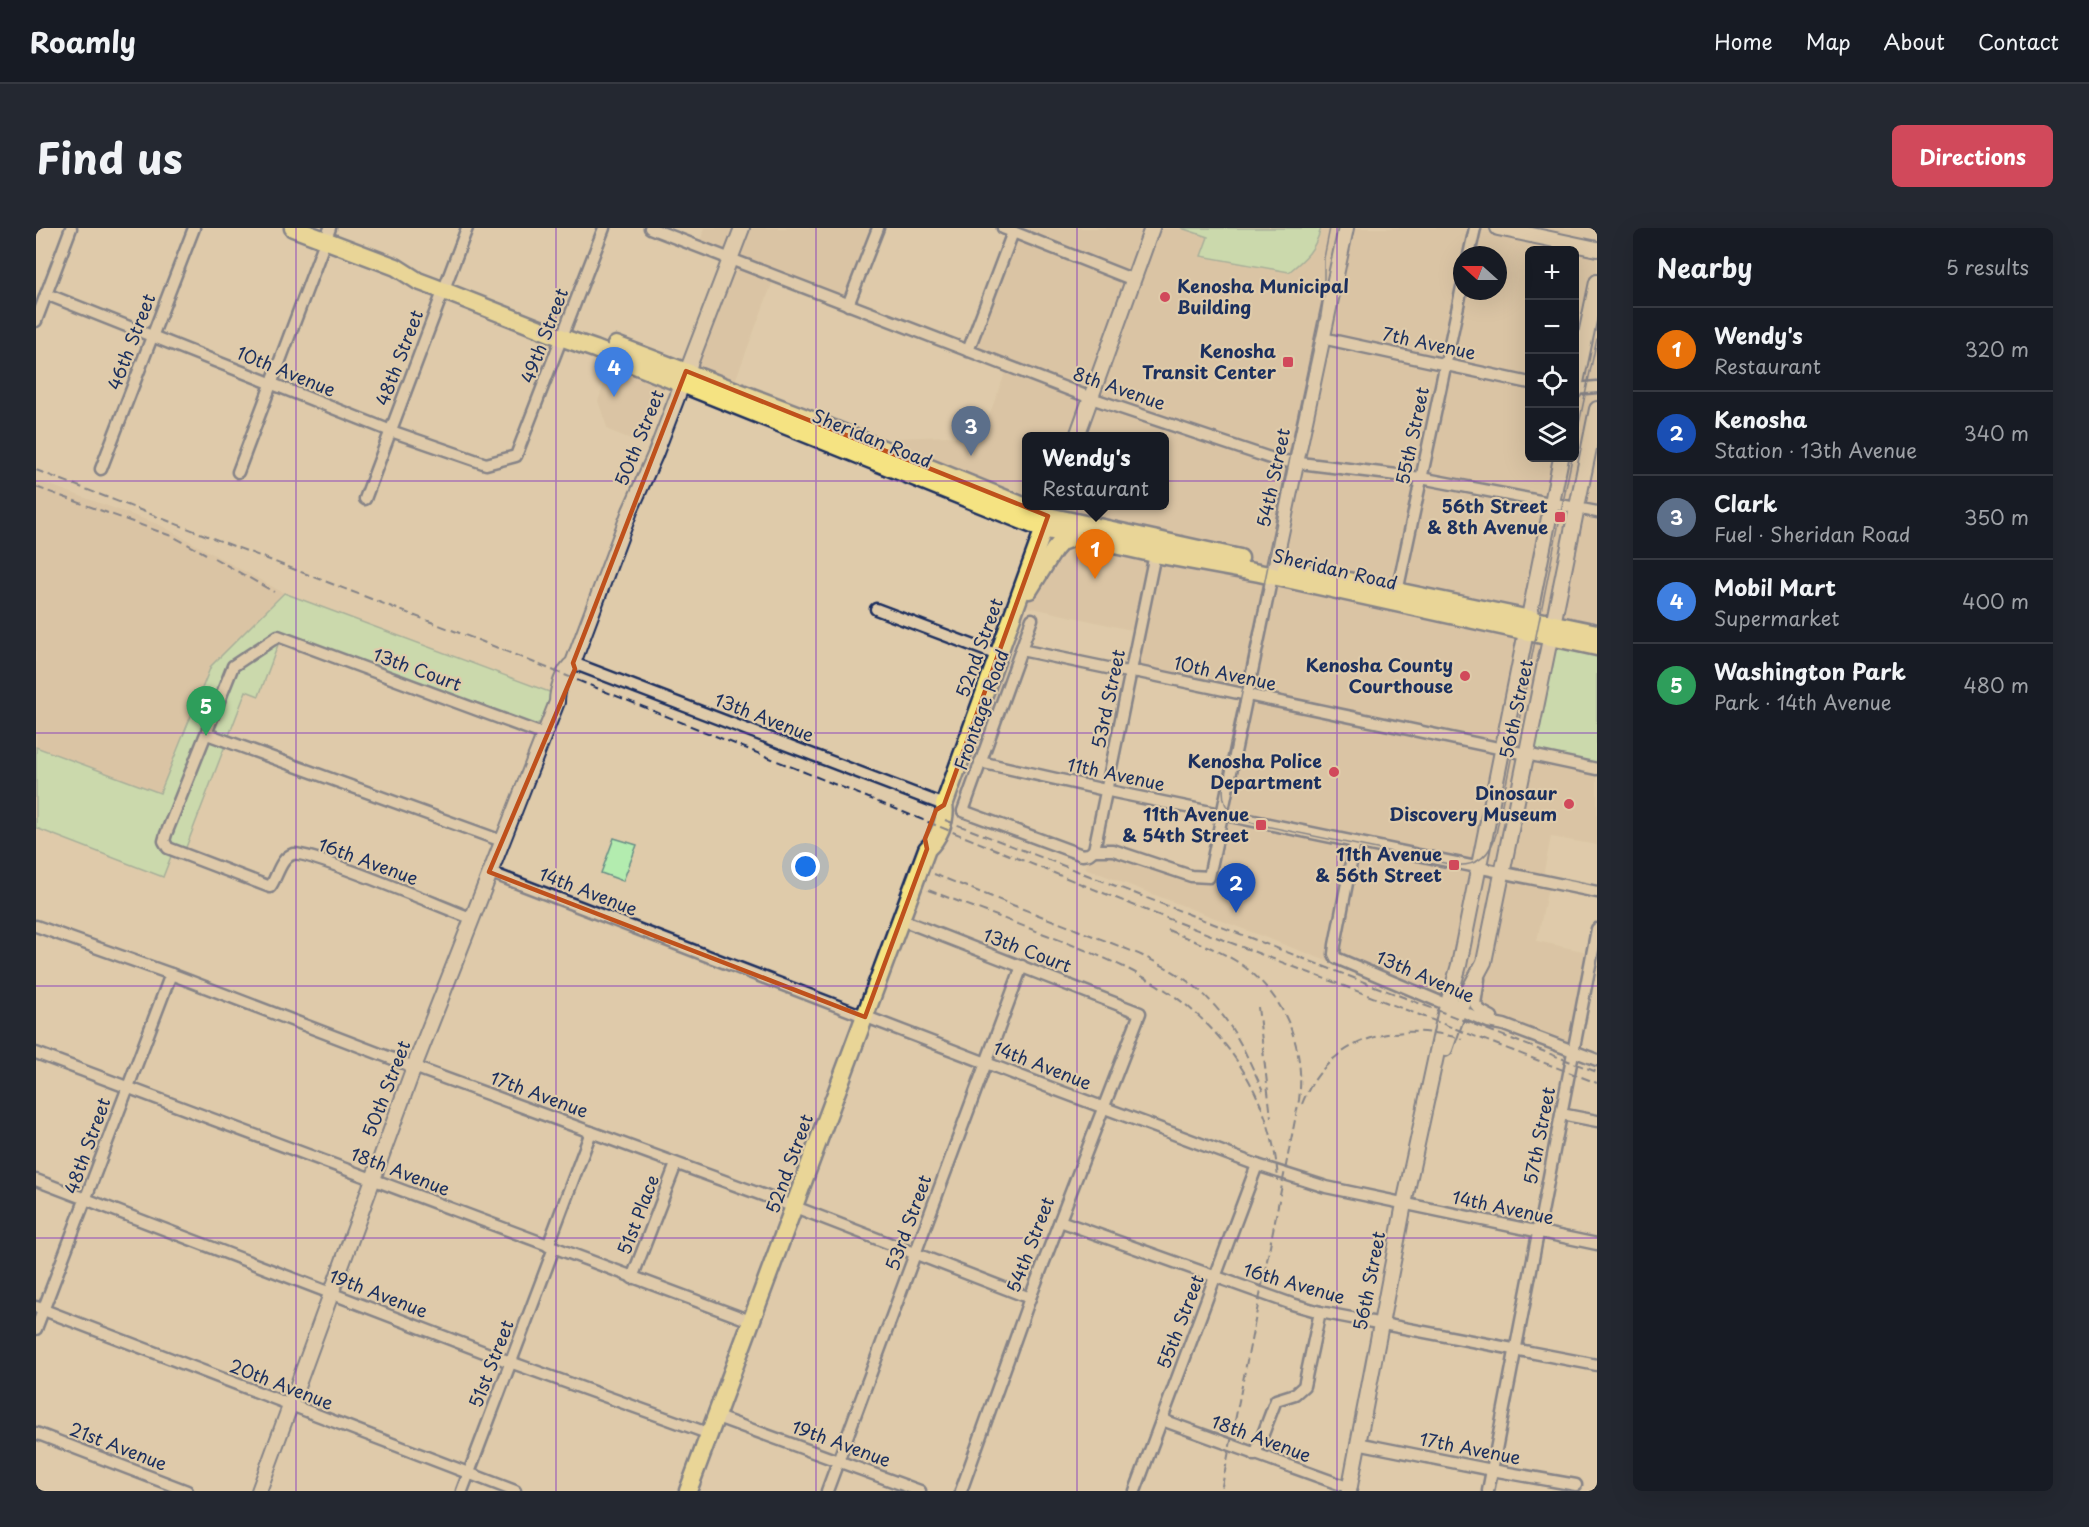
<!DOCTYPE html>
<html lang="en">
<head>
<meta charset="utf-8">
<style>
	:root { --surface:#171b24; --page:#242831; --text:#f1f3f6; --muted:#9ea1a6; --line:#363941; --accent:#d1495b }
	body { margin:0; font-family:"Playpen Sans",sans-serif; background:var(--page); color:var(--text) }
	.controls { position:absolute; right:18px; top:18px; display:grid; overflow:hidden; border-radius:9px; box-shadow:0 6px 24px #0002 }
	.controls button { width:54px; height:54px; display:grid; place-items:center; padding:0; border:0; border-bottom:2px solid var(--line); background:var(--surface); color:var(--text); font:30px sans-serif }
	.compass { position:absolute; left:1417px; top:18px; width:54px; height:54px; border-radius:50%; background:var(--surface); box-shadow:0 6px 24px #0002; rotate:291deg }
	.you { position:absolute; left:770px; top:639px; width:21px; height:21px; margin:-15px; border:4px solid #fff; border-radius:50%; background:#1a73e8; box-shadow:0 0 0 9px #1a73e833 }
	.badge { display:grid; place-items:center; width:39px; height:39px; border-radius:50%; background:var(--accent); color:#fff; font-size:20px; font-weight:700 }
	.pin { position:absolute; translate:-50% -50px; filter:drop-shadow(0 2px 3px #0008) }
	.pin::after { content:''; position:absolute; top:32px; width:21px; height:18px; background:inherit; clip-path:polygon(0 0,100% 0,50% 100%) }
	.popup { position:absolute; left:986px; top:204px; width:147px; height:78px; box-sizing:border-box; display:grid; place-content:center; border-radius:9px; background:var(--surface); filter:drop-shadow(0 2px 4px #0005); font-size:20px; white-space:nowrap; color:var(--muted) }
	.popup b { font-size:22px; color:var(--text) }
	.popup::after { content:''; position:absolute; left:50%; top:100%; margin-left:-12px; border:12px solid transparent; border-top-color:var(--surface) }
	.list { margin:0; padding:0; list-style:none }
	h2 { display:flex; justify-content:space-between; align-items:center; height:78px; margin:0; padding:0 24px; font-size:26px }
	h2 small { font-size:20px; font-weight:400; color:var(--muted) }
	.list li { display:grid; grid-template-columns:39px 1fr auto; gap:18px; align-items:center; box-sizing:border-box; height:84px; padding:0 24px; border-top:2px solid var(--line) }
	.list b { display:block; font-size:22px; white-space:nowrap }
	.list p { margin:0; font-size:20px; white-space:nowrap; color:var(--muted) }
	.list em { font-size:20px; font-style:normal; color:var(--muted) }
	.icon { flex:none; width:33px; height:33px; fill:none; stroke:currentColor; stroke-width:2; stroke-linecap:round; stroke-linejoin:round }
	.map { position:relative; flex:none; width:1561px; height:1263px; overflow:hidden; border-radius:9px }
	header { display:flex; align-items:center; gap:36px; box-sizing:border-box; height:84px; padding:0 30px; background:var(--surface); border-bottom:2px solid var(--line) }
	header strong { font-size:28px }
	nav { display:flex; gap:33px; margin-inline-start:auto; font-size:21px }
	.intro { display:flex; align-items:center; justify-content:space-between; box-sizing:border-box; height:144px; padding:0 36px }
	h1 { margin:0; font-size:42px }
	.button { padding:15px 27px; border-radius:9px; background:var(--accent); color:#fff; font-size:21px; font-weight:700 }
	main { display:flex; gap:36px; padding:0 36px }
	aside { flex:1; background:var(--surface); border-radius:9px; box-shadow:0 6px 24px #0002 }
	.map>svg:first-child { display:block }
	.built { fill:#d6bd9e; fill-rule:evenodd }
	.green { fill:#b3ecaf; stroke:#678e86; stroke-width:1.5 }
	.lines { fill:none; stroke-linecap:round; stroke-linejoin:round }
	.street-casing { stroke:#1b2f5e; stroke-width:15 }
	.secondary-casing { stroke:#1b2f5e; stroke-width:18 }
	.primary-casing { stroke:#1b2f5e; stroke-width:21 }
	.street { stroke:#dfcbaa; stroke-width:10 }
	.secondary { stroke:#dfcbaa; stroke-width:14 }
	.primary { stroke:#f5e382; stroke-width:16 }
	.tram { stroke:#1b2f5e; stroke-width:1.5 }
	.rail { stroke:#1b2f5e; stroke-width:2; stroke-dasharray:9 4.5; stroke-linecap:butt }
	.marked { fill:none; stroke:#bf511c; stroke-width:4.5; stroke-linejoin:round }
	.grid { fill:none; stroke:#7b2cbf; stroke-width:1.5; stroke-opacity:0.55 }
	.poi-dot { fill:#d1495b; stroke:#dfcbaa; stroke-width:2 }
	.labels { text-anchor:middle; stroke-width:4.5; stroke-linejoin:round; paint-order:stroke }
	.poi-label { font-size:18px; font-weight:bold; fill:#1b2f5e; stroke:#dfcbaa; text-anchor:end }
	.street-label { font-size:18px; fill:#1b2f5e; stroke:#dfcbaa }
</style>
</head>
<body>
<header>
<strong>Roamly</strong>
<nav><a>Home</a><a>Map</a><a>About</a><a>Contact</a></nav>
</header>
<div class="intro"><h1>Find us</h1><a class="button">Directions</a></div>
<main>
<div class="map">
<svg width="1561" height="1263" viewBox="0 0 1561 1263">
	<rect width="100%" height="100%" fill="#dfcbaa"/>
	<filter id="ink" filterUnits="userSpaceOnUse"><feTurbulence type="fractalNoise" baseFrequency=".0167" numOctaves="2"/><feDisplacementMap in="SourceGraphic" scale="12" xChannelSelector="R" yChannelSelector="G"/><feConvolveMatrix kernelMatrix="1 2 1 2 8 2 1 2 1" color-interpolation-filters="sRGB"/></filter>
	<g filter="url(#ink)">
		<g class="built">
			<path d="M669,0H842L812,77L739,48L696,161L650,143L694,31L662,18Z"/>
			<path d="M967,0H1145L1172,9L1166,28L1282,11L1285,0H1561V617L1515,609L1506,653L1513,655L1501,713L1556,725L1537,823L1296,733L1288,732L1049,640L1053,626L1058,622L1173,649L1210,467L1096,444L1104,404L983,377L1025,314L845,221L857,210L911,208L943,213L972,138L932,123L977,4ZM1494,22H1538V230H1494ZM1426,27H1462V63H1426ZM990,208H1128V278H990Z"/>
			<path d="M575,138L629,159L607,216L572,202L562,173Z"/>
			<path d="M0,252L124,297L248,365L175,438L124,565L0,519Z"/>
		</g>
		<g class="green">
			<path d="M1145,0H1285C1279,22 1270,30 1253,44L1165,28L1172,9Z"/>
			<path d="M248,365L516,465L505,494L498,497L243,414L223,468L210,463L149,622L139,618L127,649L0,600V519L124,565L175,438Z"/>
			<path d="M1524,415L1561,423V537L1503,524L1498,517L1518,418Z"/>
			<path d="M578,610L601,617L587,653L565,645Z"/>
		</g>
		<g class="lines">
			<g class="street-casing">
				<g id="street">
					<path d="M614,0L1055,170L1240,232L1385,250L1561,284"/>
					<path d="M967,0L1098,52"/>
					<path d="M1433,27L1439,0"/>
					<path d="M10,66L355,203L450,236L480,228L568,0"/>
					<path d="M812,77L842,0"/>
					<path d="M0,93L35,0"/>
					<path d="M1286,110L1494,155"/>
					<path d="M932,123L977,4"/>
					<path d="M1538,161L1561,159"/>
					<path d="M65,241L158,0"/>
					<path d="M202,244L294,0"/>
					<path d="M329,271L431,0"/>
					<path d="M1361,364L1426,59"/>
					<path d="M840,381L962,427"/>
					<path d="M996,391L927,583L1046,627L1053,626L1058,622H1077L1155,648L1173,649L1236,348"/>
					<path d="M985,422L1086,443L1103,444L1561,541"/>
					<path d="M537,435L908,577"/>
					<path d="M171,506L466,613"/>
					<path d="M944,534L1078,564L1561,664"/>
					<path d="M1319,614L1299,717L1298,726L1300,730L1452,794L1468,797L1561,832"/>
					<path d="M1058,622L1119,326"/>
					<path d="M453,644L1010,858L1221,937L1290,959L1561,1016"/>
					<path d="M435,690C411,681 271,622 257,626C244,630 241,650 234,659L132,620L128,613L130,606L197,438L242,408L509,507"/>
					<path d="M866,692L1104,785L994,1070L925,1263"/>
					<path d="M0,698L135,746L378,839L759,979L994,1070"/>
					<path d="M1443,751L1439,776L1445,783L1456,789"/>
					<path d="M0,825L717,1094"/>
					<path d="M1525,886L1561,893"/>
					<path d="M0,952L474,1134L674,1206"/>
					<path d="M1024,993L1256,1076L1284,1084L1561,1137"/>
					<path d="M512,1018L555,904"/>
					<path d="M596,1050L640,936"/>
					<path d="M0,1079L479,1263"/>
					<path d="M0,1101L135,746"/>
					<path d="M681,1189L884,1263"/>
					<path d="M1126,1192L1314,1260"/>
					<path d="M0,1205L151,1263"/>
					<path d="M1321,1215L1456,1242L1540,1257"/>
					<path d="M1219,1227L1240,1172L1259,1166L1268,1158L1284,1084"/>
					<path d="M426,1263L518,1020"/>
					<path d="M791,1263L986,738"/>
					<path d="M1099,1263L1221,937"/>
					<path d="M1452,1263L1561,701"/>
				</g>
			</g>
			<g class="secondary-casing">
				<g id="secondary">
					<path d="M1462,0L1561,21"/>
					<path d="M1538,164L1561,54"/>
					<path d="M1041,208L1116,0"/>
					<path d="M1236,348L1310,0"/>
					<path d="M1409,821L1423,781L1448,734L1561,181"/>
					<path d="M223,1263L378,839L521,474C521,462 527,442 537,435L594,283L619,227L706,0"/>
					<path d="M1313,1263L1368,976L1410,782L1423,737L1525,230"/>
				</g>
			</g>
			<g class="primary-casing">
				<g id="primary">
					<path d="M257,0L360,39L382,53L398,59L527,110L559,121L1007,301L1119,326L1223,345L1561,419"/>
					<path d="M580,117L768,189L1012,288L1204,330"/>
					<path d="M1250,340L1561,405"/>
					<path d="M993,362L1018,322L1025,314L1038,309"/>
					<path d="M652,1263L891,621C902,611 911,592 908,577L1011,292"/>
				</g>
			</g>
			<use href="#street" class="street"/>
			<use href="#secondary" class="secondary"/>
			<use href="#primary" class="primary"/>
			<g class="tram">
				<path d="M1294,0L1288,30V67L1285,87L1257,215L1188,553C1183,584 1199,591 1225,597L1418,637C1441,639 1454,628 1460,606L1536,230"/>
				<path d="M1538,219L1561,111"/>
			</g>
			<g class="rail">
				<path d="M0,242L447,414L1112,683L1561,855"/>
				<path d="M0,259L138,309L170,326"/>
				<path d="M178,330L238,364"/>
				<path d="M909,592L1561,844"/>
				<path d="M898,646C943,664 989,682 1034,699C1083,719 1141,735 1177,776C1200,801 1213,832 1227,863"/>
				<path d="M892,662C932,677 971,692 1011,707C1052,723 1094,739 1131,763C1195,806 1238,877 1242,953"/>
				<path d="M1132,702C1155,712 1179,720 1200,733C1247,763 1270,817 1263,872L1185,1263"/>
				<path d="M1222,779L1235,889"/>
				<path d="M1266,876C1292,809 1362,792 1426,811"/>
			</g>
		</g>
	</g>
	<path d="M0 0H1561V1263H0ZM650,143L1012,288L908,577L900,582L889,611L891,621L829,789L453,644L539,441L537,435Z" fill="#dfcbaa" fill-opacity=".55" fill-rule="evenodd"/>
	<path class="marked" d="M650,143L1012,288L908,577L900,582L889,611L891,621L829,789L453,644L539,441L537,435Z"/>
	<path class="grid" d="M260,0V1263M520,0V1263M780,0V1263M1041,0V1263M1301,0V1263M0,253H1561M0,505H1561M0,758H1561M0,1010H1561"/>
	<g class="poi-dot">
		<circle cx="1129" cy="69" r="6"/>
		<rect x="1246" y="128" width="12" height="12" rx="3"/>
		<rect x="1518" y="283" width="12" height="12" rx="3"/>
		<circle cx="1429" cy="448" r="6"/>
		<circle cx="1298" cy="544" r="6"/>
		<circle cx="1533" cy="576" r="6"/>
		<rect x="1219" y="591" width="12" height="12" rx="3"/>
		<rect x="1412" y="631" width="12" height="12" rx="3"/>
	</g>
	<g class="labels">
		<g class="poi-label">
			<text x="1141" y="65" text-anchor="start">Kenosha Municipal<tspan x="1141" dy="21">Building</tspan></text>
			<text x="1240" y="130">Kenosha<tspan x="1240" dy="21">Transit Center</tspan></text>
			<text x="1512" y="285">56th Street<tspan x="1512" dy="21">&amp; 8th Avenue</tspan></text>
			<text x="1417" y="444">Kenosha County<tspan x="1417" dy="21">Courthouse</tspan></text>
			<text x="1286" y="540">Kenosha Police<tspan x="1286" dy="21">Department</tspan></text>
			<text x="1521" y="572">Dinosaur<tspan x="1521" dy="21">Discovery Museum</tspan></text>
			<text x="1213" y="593">11th Avenue<tspan x="1213" dy="21">&amp; 54th Street</tspan></text>
			<text x="1406" y="633">11th Avenue<tspan x="1406" dy="21">&amp; 56th Street</tspan></text>
		</g>
		<g class="street-label">
			<text transform="translate(509 108) rotate(-69)" y="6">49th Street</text>
			<text transform="translate(96 114) rotate(-69)" y="6">46th Street</text>
			<text transform="translate(1393 116) rotate(12)" y="6">7th Avenue</text>
			<text transform="translate(364 130) rotate(-69)" y="6">48th Street</text>
			<text transform="translate(250 144) rotate(22)" y="6">10th Avenue</text>
			<text transform="translate(1083 161) rotate(19)" y="6">8th Avenue</text>
			<text transform="translate(1377 208) rotate(-78)" y="6">55th Street</text>
			<text transform="translate(604 210) rotate(-68)" y="6">50th Street</text>
			<text transform="translate(836 211) rotate(22)" y="6">Sheridan Road</text>
			<text transform="translate(1238 250) rotate(-78)" y="6">54th Street</text>
			<text transform="translate(1299 342) rotate(13)" y="6">Sheridan Road</text>
			<text transform="translate(944 420) rotate(-70)" y="6">52nd Street</text>
			<text transform="translate(381 442) rotate(20)" y="6">13th Court</text>
			<text transform="translate(1189 446) rotate(12)" y="6">10th Avenue</text>
			<text transform="translate(1073 471) rotate(-78)" y="6">53rd Street</text>
			<text transform="translate(1481 481) rotate(-78)" y="6">56th Street</text>
			<text transform="translate(946 482) rotate(-70)" y="6">Frontage Road</text>
			<text transform="translate(728 490) rotate(21)" y="6">13th Avenue</text>
			<text transform="translate(1080 547) rotate(12)" y="6">11th Avenue</text>
			<text transform="translate(332 634) rotate(20)" y="6">16th Avenue</text>
			<text transform="translate(552 664) rotate(21)" y="6">14th Avenue</text>
			<text transform="translate(991 723) rotate(21)" y="6">13th Court</text>
			<text transform="translate(1389 749) rotate(23)" y="6">13th Avenue</text>
			<text transform="translate(1006 838) rotate(21)" y="6">14th Avenue</text>
			<text transform="translate(351 861) rotate(-69)" y="6">50th Street</text>
			<text transform="translate(503 867) rotate(20)" y="6">17th Avenue</text>
			<text transform="translate(1504 908) rotate(-79)" y="6">57th Street</text>
			<text transform="translate(52 918) rotate(-70)" y="6">48th Street</text>
			<text transform="translate(754 936) rotate(-70)" y="6">52nd Street</text>
			<text transform="translate(364 944) rotate(21)" y="6">18th Avenue</text>
			<text transform="translate(1467 980) rotate(12)" y="6">14th Avenue</text>
			<text transform="translate(603 987) rotate(-69)" y="6">51st Place</text>
			<text transform="translate(873 995) rotate(-70)" y="6">53rd Street</text>
			<text transform="translate(995 1017) rotate(-69)" y="6">54th Street</text>
			<text transform="translate(1334 1053) rotate(-79)" y="6">56th Street</text>
			<text transform="translate(1258 1056) rotate(16)" y="6">16th Avenue</text>
			<text transform="translate(342 1066) rotate(21)" y="6">19th Avenue</text>
			<text transform="translate(1145 1094) rotate(-69)" y="6">55th Street</text>
			<text transform="translate(456 1136) rotate(-69)" y="6">51st Street</text>
			<text transform="translate(245 1157) rotate(21)" y="6">20th Avenue</text>
			<text transform="translate(1225 1211) rotate(20)" y="6">18th Avenue</text>
			<text transform="translate(805 1216) rotate(20)" y="6">19th Avenue</text>
			<text transform="translate(82 1219) rotate(21)" y="6">21st Avenue</text>
			<text transform="translate(1434 1221) rotate(11)" y="6">17th Avenue</text>
		</g>
	</g>
</svg>
<div class="controls">
<button>+</button>
<button>−</button>
<button><svg class="icon" aria-label="locate" viewBox="0 0 24 24"><circle cx="12" cy="12" r="6"/><path d="M12 2v4M12 18v4M2 12h4M18 12h4"/></svg></button>
<button><svg class="icon" aria-label="layers" viewBox="0 0 24 24"><path d="M12 4l9 5-9 5-9-5zM3 14l9 5 9-5"/></svg></button>
</div>
<svg class="compass" viewBox="-18 -18 36 36"><path d="M0-13l5 13h-10z" fill="#e53935"/><path d="M0 13l5-13h-10z" fill="#9ea1a6"/></svg>
<div class="you"></div>
<div class="pin badge" style="left:1059px;top:351px;background:#e8710a">1</div>
<div class="popup"><b>Wendy's</b>Restaurant</div>
<div class="pin badge" style="left:1200px;top:685px;background:#1a4fb4">2</div>
<div class="pin badge" style="left:935px;top:228px;background:#5c6f8a">3</div>
<div class="pin badge" style="left:578px;top:169px;background:#3f7fe0">4</div>
<div class="pin badge" style="left:170px;top:508px;background:#2e9e5b">5</div>
</div>
<aside>
<h2>Nearby<small>5 results</small></h2>
<ul class="list">
<li><span class="badge" style="background:#e8710a">1</span><div><b>Wendy's</b><p>Restaurant</p></div><em>320 m</em></li>
<li><span class="badge" style="background:#1a4fb4">2</span><div><b>Kenosha</b><p>Station · 13th Avenue</p></div><em>340 m</em></li>
<li><span class="badge" style="background:#5c6f8a">3</span><div><b>Clark</b><p>Fuel · Sheridan Road</p></div><em>350 m</em></li>
<li><span class="badge" style="background:#3f7fe0">4</span><div><b>Mobil Mart</b><p>Supermarket</p></div><em>400 m</em></li>
<li><span class="badge" style="background:#2e9e5b">5</span><div><b>Washington Park</b><p>Park · 14th Avenue</p></div><em>480 m</em></li>
</ul>
</aside>
</main>
</body>
</html>
